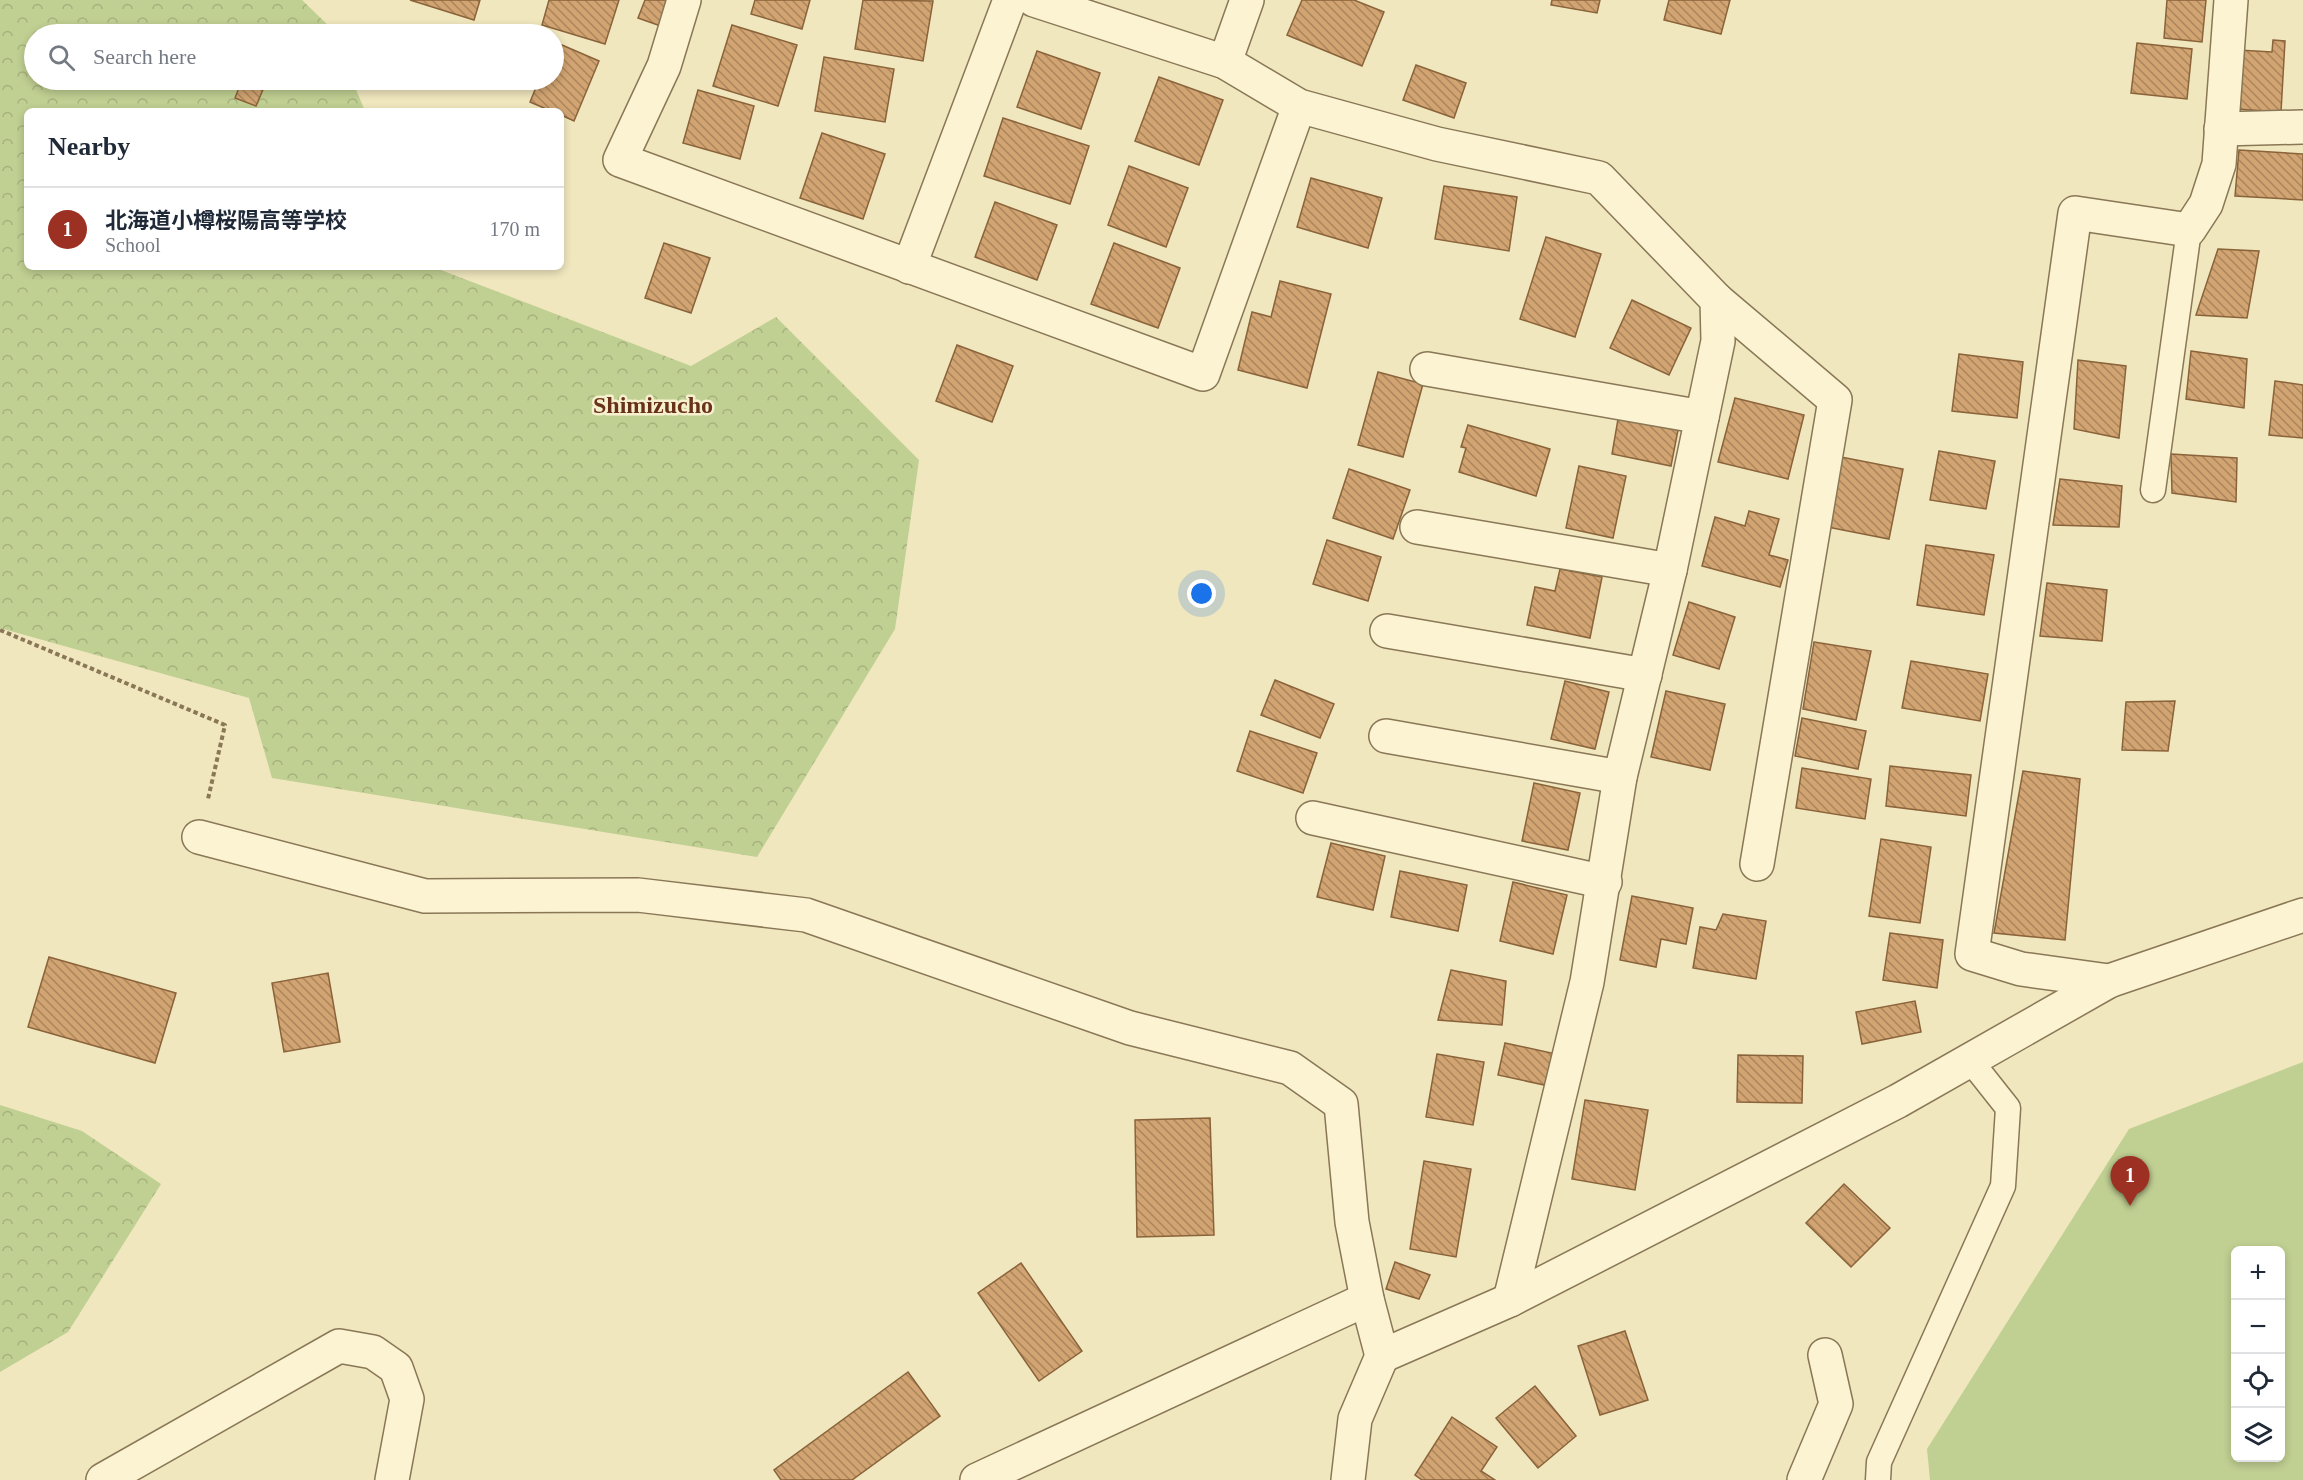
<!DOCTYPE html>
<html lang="en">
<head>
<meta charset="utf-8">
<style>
	:root { --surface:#fff; --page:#f2f2f3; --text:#1f2937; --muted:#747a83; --line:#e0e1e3; --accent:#9c3023 }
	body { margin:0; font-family:"Times New Roman","Noto Sans JP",serif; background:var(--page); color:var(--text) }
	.controls { position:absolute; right:18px; bottom:18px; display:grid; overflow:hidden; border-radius:9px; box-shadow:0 3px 9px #0003 }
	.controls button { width:54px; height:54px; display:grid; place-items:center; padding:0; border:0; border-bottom:2px solid var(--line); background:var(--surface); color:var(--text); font:30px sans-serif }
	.you { position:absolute; left:1202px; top:594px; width:21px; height:21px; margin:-15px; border:4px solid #fff; border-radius:50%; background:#1a73e8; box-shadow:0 0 0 9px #1a73e833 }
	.badge { display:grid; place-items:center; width:39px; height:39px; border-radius:50%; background:var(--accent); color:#fff; font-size:20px; font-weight:700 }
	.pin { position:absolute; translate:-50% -50px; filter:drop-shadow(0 2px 3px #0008) }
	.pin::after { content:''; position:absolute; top:32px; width:21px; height:18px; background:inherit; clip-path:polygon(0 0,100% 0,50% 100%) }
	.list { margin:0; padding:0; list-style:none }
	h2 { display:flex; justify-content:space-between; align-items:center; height:78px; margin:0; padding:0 24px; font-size:26px }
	h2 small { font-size:20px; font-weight:400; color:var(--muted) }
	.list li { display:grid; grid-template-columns:39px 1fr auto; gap:18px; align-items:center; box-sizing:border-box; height:84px; padding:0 24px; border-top:2px solid var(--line) }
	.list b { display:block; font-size:22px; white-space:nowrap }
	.list p { margin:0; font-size:20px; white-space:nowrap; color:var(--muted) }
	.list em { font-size:20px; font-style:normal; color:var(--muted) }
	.icon { flex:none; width:33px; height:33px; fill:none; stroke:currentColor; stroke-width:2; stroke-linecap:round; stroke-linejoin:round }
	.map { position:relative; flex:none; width:2303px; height:1480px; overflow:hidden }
	.search { position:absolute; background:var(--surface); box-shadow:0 3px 9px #0003; left:24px; top:24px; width:540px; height:66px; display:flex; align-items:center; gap:15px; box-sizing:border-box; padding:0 21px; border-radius:33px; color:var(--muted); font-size:22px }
	.panel { position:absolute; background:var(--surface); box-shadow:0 3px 9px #0003; left:24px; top:108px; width:540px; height:162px; border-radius:9px }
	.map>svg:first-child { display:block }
	.forest { fill:url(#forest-crowns) }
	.pitch { fill:#c0cf92; fill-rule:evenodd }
	.building { fill:url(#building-back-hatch); stroke:#8a633a; stroke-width:1.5 }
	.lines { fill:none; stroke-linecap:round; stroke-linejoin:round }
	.lane-casing { stroke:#897756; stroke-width:27 }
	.street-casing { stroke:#897756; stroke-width:36 }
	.path { stroke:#897756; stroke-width:4; stroke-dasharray:4.5 3; stroke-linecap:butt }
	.lane { stroke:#fbf3d2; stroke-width:24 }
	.street { stroke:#fbf3d2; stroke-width:33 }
	.labels { text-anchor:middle; stroke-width:5; stroke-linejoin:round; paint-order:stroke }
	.quarter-label { font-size:24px; font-weight:bold; fill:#673218; stroke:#f7f0ce }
</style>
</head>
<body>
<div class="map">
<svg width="2303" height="1480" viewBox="0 0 2303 1480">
	<defs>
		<pattern id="forest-crowns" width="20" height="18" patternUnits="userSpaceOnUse" patternTransform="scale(1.5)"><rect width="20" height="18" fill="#c0cf92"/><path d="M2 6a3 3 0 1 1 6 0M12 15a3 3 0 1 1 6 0" fill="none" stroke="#a6b27d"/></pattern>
		<pattern id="building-back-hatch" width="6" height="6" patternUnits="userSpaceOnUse" patternTransform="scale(1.5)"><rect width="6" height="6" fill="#d1a472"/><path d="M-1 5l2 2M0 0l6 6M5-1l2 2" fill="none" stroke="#ab865d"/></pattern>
	</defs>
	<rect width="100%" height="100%" fill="#f0e7be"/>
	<g class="forest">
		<path d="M0,0H302L332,29L334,34H34V80H352L365,111H27V267H433L691,366L776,317L919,460L895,629L757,857L272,778L249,698L0,628Z"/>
		<path d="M0,1105L82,1131L161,1184L68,1332L0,1372Z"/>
	</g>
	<path class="pitch" d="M2303,1062V1480H1930L1927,1449L2129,1129ZM2236,1250H2280V1458H2236Z"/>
	<g class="building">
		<path d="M410,0H480L474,20Z"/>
		<path d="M549,0H619L605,44L542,25Z"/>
		<path d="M645,0H681L672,30L638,18Z"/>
		<path d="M755,0H810L802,29L751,14Z"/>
		<path d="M863,0L933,1L923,61L855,49Z"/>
		<path d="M1302,0H1354L1384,12L1362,66L1287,35Z"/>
		<path d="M1552,0H1600L1597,13L1551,5Z"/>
		<path d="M1669,0H1730L1721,34L1664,20Z"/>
		<path d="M2167,0H2206L2202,42L2164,38Z"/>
		<path d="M732,25L797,45L778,106L713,86Z"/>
		<path d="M2273,40L2285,41L2281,112L2236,109L2239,50L2272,52Z"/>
		<path d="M555,42L599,61L574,121L561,115V111H551L530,102L539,80H554Z"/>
		<path d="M2137,43L2192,49L2187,99L2131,93Z"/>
		<path d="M1037,51L1100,73L1081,129L1017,107Z"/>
		<path d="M824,57L894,69L885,122L815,111Z"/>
		<path d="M1416,65L1466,83L1454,118L1403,100Z"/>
		<path d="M1159,77L1223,100L1199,165L1135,141Z"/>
		<path d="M242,80H267L256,106L235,98Z"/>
		<path d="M698,90L754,106L740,159L683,143Z"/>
		<path d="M1003,118L1089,146L1070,204L984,176Z"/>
		<path d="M822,133L885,154L863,219L800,198Z"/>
		<path d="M2239,150L2303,154V200L2235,196Z"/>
		<path d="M1129,166L1188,188L1166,247L1108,225Z"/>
		<path d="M1311,178L1382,198L1368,248L1297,227Z"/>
		<path d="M1444,186L1517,197L1509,251L1435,239Z"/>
		<path d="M995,202L1057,225L1037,280L975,257Z"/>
		<path d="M1546,237L1601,254L1575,337L1520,319Z"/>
		<path d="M664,243L710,258L691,313L645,298Z"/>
		<path d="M1114,243L1180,268L1158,328L1091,304Z"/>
		<path d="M2218,249L2259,251L2247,318L2196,315Z"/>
		<path d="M1280,281L1331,294L1307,388L1238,370L1252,312L1271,317Z"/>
		<path d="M1632,300L1691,328L1669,375L1610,348Z"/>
		<path d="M957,345L1013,366L992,422L936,401Z"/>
		<path d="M2191,351L2247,359L2244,408L2186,399Z"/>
		<path d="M1959,354L2023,362L2017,418L1952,411Z"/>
		<path d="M2078,360L2126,366L2119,438L2074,429Z"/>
		<path d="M1378,372L1423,384L1403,457L1358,445Z"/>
		<path d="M2275,381L2303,385V438L2269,435Z"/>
		<path d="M1735,398L1804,415L1788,479L1718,462Z"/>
		<path d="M1618,419L1678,430L1671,466L1612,454Z"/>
		<path d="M1468,425L1550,449L1536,496L1459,472L1466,448L1461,447Z"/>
		<path d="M1939,451L1995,461L1986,509L1930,500Z"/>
		<path d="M2171,454L2237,458L2236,502L2172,493Z"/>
		<path d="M1841,457L1903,469L1889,539L1827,527Z"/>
		<path d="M1579,466L1626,476L1613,538L1566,528Z"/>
		<path d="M1349,469L1410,490L1393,539L1333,518Z"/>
		<path d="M2060,479L2122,486L2119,527L2053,525Z"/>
		<path d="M1749,511L1779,519L1769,555L1788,560L1780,587L1702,566L1715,517L1745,526Z"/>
		<path d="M1327,540L1381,557L1368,601L1313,584Z"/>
		<path d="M1926,545L1994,555L1984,615L1917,605Z"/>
		<path d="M1560,569L1602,577L1590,638L1527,625L1535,587L1555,591Z"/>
		<path d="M2047,583L2107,590L2102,641L2040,636Z"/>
		<path d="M1689,602L1735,617L1719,669L1673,655Z"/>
		<path d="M1814,642L1871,651L1856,720L1803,709Z"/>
		<path d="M1911,661L1988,674L1980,721L1902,708Z"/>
		<path d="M1275,680L1334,704L1320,738L1261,715Z"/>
		<path d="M1565,681L1609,692L1595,749L1551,739Z"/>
		<path d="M1666,691L1725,704L1710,770L1651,757Z"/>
		<path d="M2175,701L2168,751L2122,750L2126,702Z"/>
		<path d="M1802,718L1866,731L1858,769L1795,756Z"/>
		<path d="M1250,731L1317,753L1303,793L1237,771Z"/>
		<path d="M1890,766L1971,775L1966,816L1886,806Z"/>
		<path d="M1802,768L1871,779L1865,819L1796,808Z"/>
		<path d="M2023,771L2080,779L2065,940L1994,933Z"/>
		<path d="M1534,783L1580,793L1568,850L1522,841Z"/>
		<path d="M1881,839L1931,847L1920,923L1869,916Z"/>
		<path d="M1331,843L1385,856L1373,910L1317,897Z"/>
		<path d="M1400,871L1467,885L1458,931L1391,917Z"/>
		<path d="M1513,882L1567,895L1553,954L1500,941Z"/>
		<path d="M1632,896L1693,908L1686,944L1661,939L1656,967L1620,960Z"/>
		<path d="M1723,914L1766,921L1756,979L1693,968L1700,927L1716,930Z"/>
		<path d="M1890,933L1943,940L1937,988L1883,980Z"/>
		<path d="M49,957L176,993L155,1063L28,1027Z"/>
		<path d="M1451,970L1506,981L1502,1025L1438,1020Z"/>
		<path d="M328,973L340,1042L284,1052L272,983Z"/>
		<path d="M1915,1001L1921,1032L1862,1044L1856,1012Z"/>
		<path d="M1505,1043L1556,1054L1549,1086L1498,1075Z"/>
		<path d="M1437,1054L1484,1062L1473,1125L1426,1117Z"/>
		<path d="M1738,1055L1803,1056L1802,1103L1737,1102Z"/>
		<path d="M1585,1100L1648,1110L1635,1190L1572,1179Z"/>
		<path d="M1210,1118L1214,1235L1137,1237L1135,1120Z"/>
		<path d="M1424,1161L1471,1169L1456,1257L1410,1249Z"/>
		<path d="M1844,1184L1890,1228L1851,1267L1806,1223Z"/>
		<path d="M1395,1262L1430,1275L1419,1299L1386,1289Z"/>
		<path d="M1021,1263L1082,1351L1039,1381L978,1293Z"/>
		<path d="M1625,1331L1648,1400L1600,1415L1578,1346Z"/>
		<path d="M908,1372L940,1416L852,1480H781L774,1470Z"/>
		<path d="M1535,1386L1576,1436L1538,1468L1496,1418Z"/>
		<path d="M1452,1417L1497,1447L1481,1471L1495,1480H1422L1415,1475Z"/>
	</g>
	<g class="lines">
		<g class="lane-casing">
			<g id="lane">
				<path d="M2153,490L2189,230"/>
				<path d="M1878,1480L1879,1462L2003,1186L2008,1108L1970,1060"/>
			</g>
		</g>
		<g class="street-casing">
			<g id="street">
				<path d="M684,0L664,66L620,160L1203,374L1299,106"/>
				<path d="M1034,0L1225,62L1299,106L1437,144L1599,178L1717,300L1718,341L1670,570L1620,777L1587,982L1510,1300"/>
				<path d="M1225,62L1247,0"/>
				<path d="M2221,129L2303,127"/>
				<path d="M909,267L1010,0"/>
				<path d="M1717,300L1835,400L1757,864"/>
				<path d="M1427,369L1702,417"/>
				<path d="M1417,527L1670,570"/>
				<path d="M1387,631L1645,675"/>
				<path d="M1386,736L1620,777"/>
				<path d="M1313,818L1605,882"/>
				<path d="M199,837L425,896L638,895L806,915L1130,1028L1290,1068L1341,1104L1352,1222L1367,1299L1382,1356L1355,1419L1348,1480"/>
				<path d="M2109,981L2021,969L1972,954L2075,213L2189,230L2206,204L2219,164L2231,0"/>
				<path d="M1382,1356L1510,1300L1898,1101L2109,981L2303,915"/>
				<path d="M103,1480L339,1346L373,1352L396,1368L407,1399L392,1480"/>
				<path d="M977,1480L1367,1299"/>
				<path d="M1804,1480L1836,1404L1825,1355"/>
			</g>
		</g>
		<path class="path" d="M0,630L225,725L208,799"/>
		<use href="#lane" class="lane"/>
		<use href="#street" class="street"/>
	</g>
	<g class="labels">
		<g class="quarter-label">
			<text x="653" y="413">Shimizucho</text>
		</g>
	</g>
</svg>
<div class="controls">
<button>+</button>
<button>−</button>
<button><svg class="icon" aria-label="locate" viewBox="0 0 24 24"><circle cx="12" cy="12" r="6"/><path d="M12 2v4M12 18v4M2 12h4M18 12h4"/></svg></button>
<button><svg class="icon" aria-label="layers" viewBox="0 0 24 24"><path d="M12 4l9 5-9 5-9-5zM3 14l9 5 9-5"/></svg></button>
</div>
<div class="you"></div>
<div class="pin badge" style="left:2130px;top:1206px">1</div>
<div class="search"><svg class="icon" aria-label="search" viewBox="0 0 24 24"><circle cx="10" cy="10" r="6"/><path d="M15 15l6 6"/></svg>Search here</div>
<section class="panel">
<h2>Nearby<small></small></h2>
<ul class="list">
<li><span class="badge">1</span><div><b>北海道小樽桜陽高等学校</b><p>School</p></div><em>170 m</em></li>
</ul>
</section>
</div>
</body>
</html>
